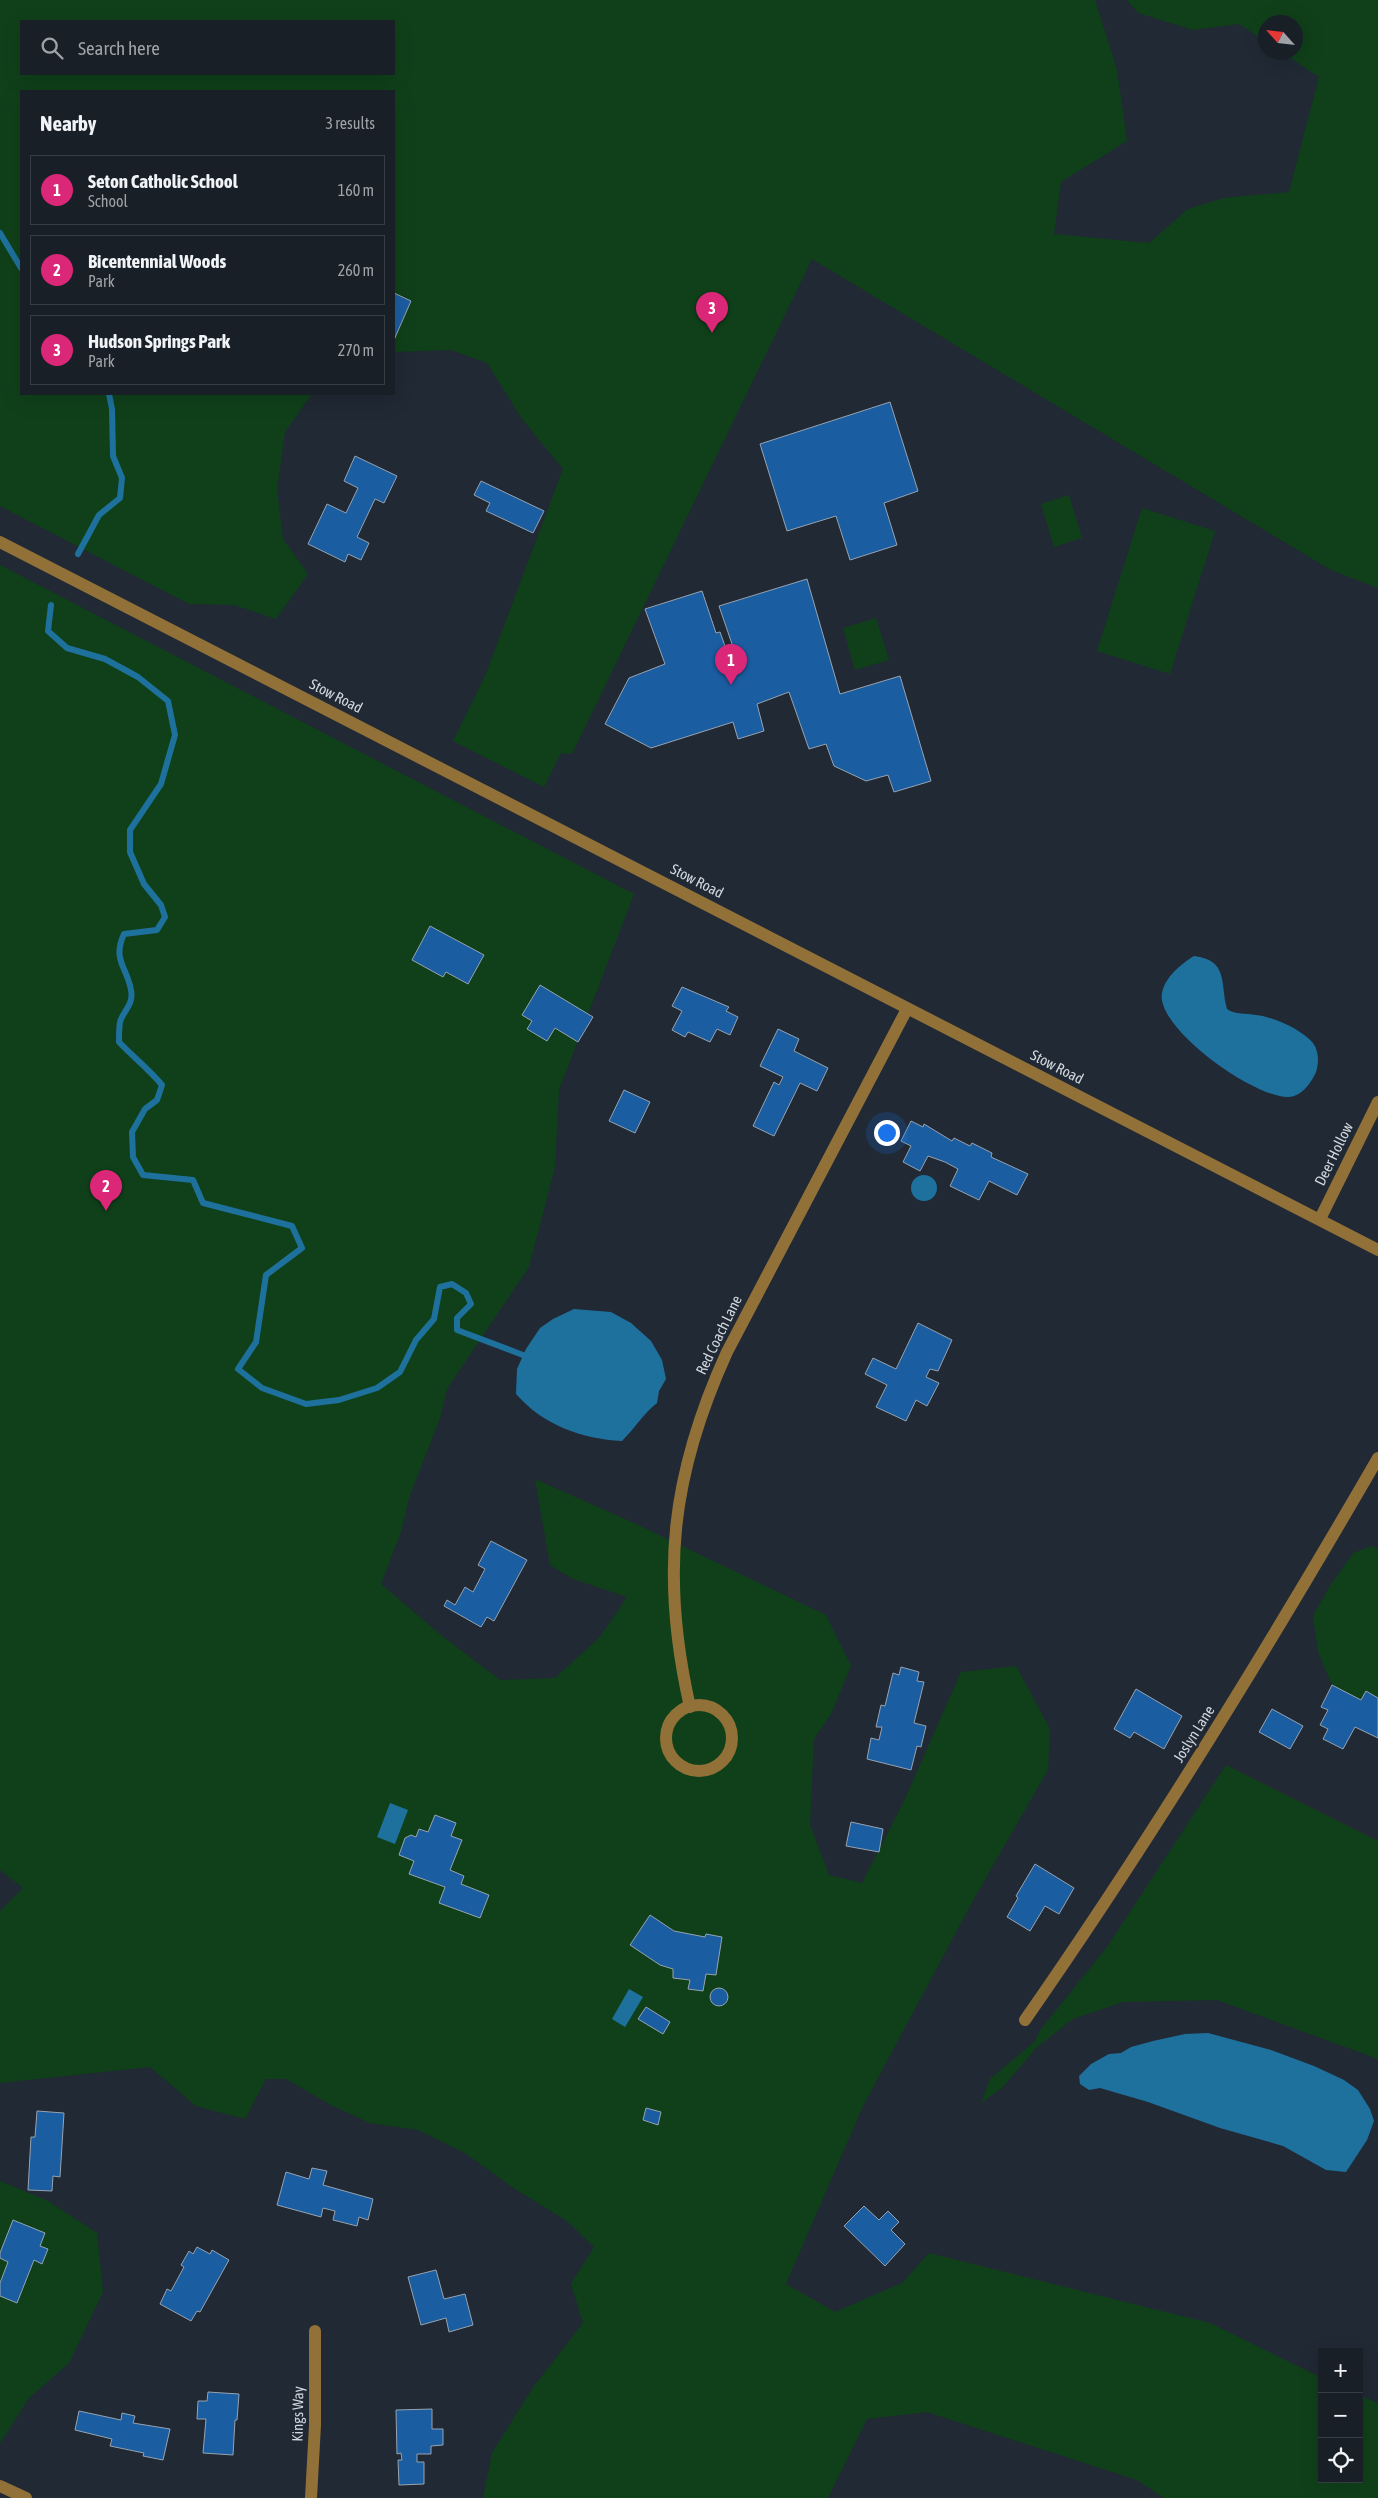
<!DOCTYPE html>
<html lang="en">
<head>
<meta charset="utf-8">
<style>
	:root { --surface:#181f27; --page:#252c33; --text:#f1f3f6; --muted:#9fa2a7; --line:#363d44; --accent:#db2777 }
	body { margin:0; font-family:"Asap Condensed",sans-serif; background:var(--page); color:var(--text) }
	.controls { position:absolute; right:15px; bottom:15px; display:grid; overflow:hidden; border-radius:0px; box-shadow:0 5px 20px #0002 }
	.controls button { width:45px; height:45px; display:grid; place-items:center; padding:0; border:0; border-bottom:1px solid var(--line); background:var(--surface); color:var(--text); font:25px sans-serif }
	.compass { position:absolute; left:1258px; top:15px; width:45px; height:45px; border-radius:50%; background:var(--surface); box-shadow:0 5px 20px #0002; rotate:297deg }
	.you { position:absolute; left:886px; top:1132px; width:18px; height:18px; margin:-12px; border:4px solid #fff; border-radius:50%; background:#1a73e8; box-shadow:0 0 0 8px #1a73e833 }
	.badge { display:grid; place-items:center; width:32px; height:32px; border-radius:50%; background:var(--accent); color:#fff; font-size:16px; font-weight:700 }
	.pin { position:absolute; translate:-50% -41px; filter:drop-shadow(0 1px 2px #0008) }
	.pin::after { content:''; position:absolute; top:26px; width:18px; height:15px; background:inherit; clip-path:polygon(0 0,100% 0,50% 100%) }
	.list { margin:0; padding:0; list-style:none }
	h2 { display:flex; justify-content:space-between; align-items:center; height:65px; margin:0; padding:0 20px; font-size:21px }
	h2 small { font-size:16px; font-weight:400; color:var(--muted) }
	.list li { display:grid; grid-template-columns:32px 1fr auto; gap:15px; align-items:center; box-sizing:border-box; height:70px; margin:0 10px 10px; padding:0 10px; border:1px solid var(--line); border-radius:0px }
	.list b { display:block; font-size:19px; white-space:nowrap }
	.list p { margin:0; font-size:16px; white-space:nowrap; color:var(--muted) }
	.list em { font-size:16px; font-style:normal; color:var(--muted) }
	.icon { flex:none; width:28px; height:28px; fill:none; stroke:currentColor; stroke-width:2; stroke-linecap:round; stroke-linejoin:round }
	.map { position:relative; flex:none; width:1378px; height:2498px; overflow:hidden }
	.search { position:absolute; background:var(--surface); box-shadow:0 5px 20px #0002; left:20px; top:20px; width:375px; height:55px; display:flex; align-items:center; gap:12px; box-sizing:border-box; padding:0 18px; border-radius:0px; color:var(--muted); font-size:19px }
	.panel { position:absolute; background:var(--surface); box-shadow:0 5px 20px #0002; left:20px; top:90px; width:375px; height:305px; border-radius:0px }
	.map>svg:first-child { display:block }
	.green { fill:#10401a; fill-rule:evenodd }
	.water { fill:#1f719d }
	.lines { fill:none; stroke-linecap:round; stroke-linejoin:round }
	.stream { stroke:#1f719d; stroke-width:6 }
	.building { fill:#1b5da1; stroke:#97a3b0 }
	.minor { stroke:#927139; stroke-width:12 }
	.labels { text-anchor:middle; stroke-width:5; stroke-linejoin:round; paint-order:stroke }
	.street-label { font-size:15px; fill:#d1d7de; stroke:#202934 }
</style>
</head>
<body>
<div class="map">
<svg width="1378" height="2498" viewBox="0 0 1378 2498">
	<rect width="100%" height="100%" fill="#202934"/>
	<g class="green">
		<path d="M0,0H1095L1117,70L1127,141L1061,182L1054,234L1149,243L1188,209L1224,198L1289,192L1319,77L1283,53L1296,52V22H1266L1265,41L1239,24L1193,30L1138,13L1127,0H1378V588L1331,570L812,259L572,754L561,753L544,787L453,741L485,676L563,469L522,419L487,363L451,350L394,352V91H21V394H312L285,432L277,490L283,539L308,574L276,619L234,605L189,604L0,506ZM21,21H394V74H21Z"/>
		<path d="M1069,495L1082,538L1054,547L1041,504Z"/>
		<path d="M1142,508L1215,531L1170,674L1097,651Z"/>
		<path d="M0,565L634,894L559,1090L555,1167L529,1267L447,1389L439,1421L410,1495L401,1532L381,1584L441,1635L500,1680L555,1678L600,1637L627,1597L573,1579L550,1565L535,1479L636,1524L826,1615L851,1666L831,1714L814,1739L810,1825L829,1875L862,1883L904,1801L961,1672L1016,1666L1050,1729L1048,1770L976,1895L863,2106L786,2284L835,2312L902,2283L929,2253L1210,2323L1322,2378V2479H1359V2395L1378,2403V2498H1164L1137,2480L927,2412L867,2419L828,2498H483L492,2453L534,2386L583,2323L571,2284L594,2247L567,2221L515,2189L465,2153L418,2130L370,2123L331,2105L286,2079H266L245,2119L196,2106L150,2067L0,2083V1911L23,1888L0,1870Z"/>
		<path d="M876,618L889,660L855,670L843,628Z"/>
		<path d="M1372,1546L1378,1550V1698L1366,1691L1361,1700L1332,1685L1318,1652L1313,1616L1330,1586L1353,1553Z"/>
		<path d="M1226,1765L1378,1841V2059L1217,2000L1123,2002L1073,2019L1037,2047L1003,2087L981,2103L990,2079L1034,2042L1041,2029L1107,1947Z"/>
		<path d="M0,2181L48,2201L97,2233L103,2292L69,2363L29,2398L0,2443Z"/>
	</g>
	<g class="water">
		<path d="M1194,956C1229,960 1220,984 1227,1009C1236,1015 1245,1013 1256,1015C1274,1017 1301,1029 1313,1043C1319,1051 1319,1063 1316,1072C1312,1081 1304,1093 1294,1096C1264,1106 1155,1029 1162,993C1165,977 1181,964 1194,956Z"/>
		<circle cx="924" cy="1188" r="13"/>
		<path d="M574,1309L611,1312L631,1323L651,1341L662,1360L666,1379L659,1391L657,1403C643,1414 635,1428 622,1441C582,1439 543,1425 516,1394L517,1369L526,1349L540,1328L553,1319Z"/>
		<path d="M390,1803L408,1810L395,1844L377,1837Z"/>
		<path d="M629,1989L643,1997L625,2027L612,2019Z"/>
		<path d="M1208,2033L1271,2050L1314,2066L1344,2080L1358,2090L1370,2109L1374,2121L1367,2140L1346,2172L1326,2170L1283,2146L1220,2128L1148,2102L1100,2088L1089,2090L1080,2084L1079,2076L1091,2064L1109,2054L1121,2053L1131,2047L1153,2041L1185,2034Z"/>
	</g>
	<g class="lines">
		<g class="stream">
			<path d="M0,233L21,268"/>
			<path d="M78,554L99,515L120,498L122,478L113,456L112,409L109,394"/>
			<path d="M51,605L48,631L67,648L105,659L138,677L168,701L175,735L161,784L130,830V852L144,884L161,905L165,917L157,930L124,934C112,960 127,967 131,990C134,1005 123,1011 120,1022C119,1028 119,1036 119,1042C133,1057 149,1069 162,1085L157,1100L145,1109L132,1132L133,1157L143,1175L193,1180L203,1203L292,1226L302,1248L266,1275L256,1342L238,1369L262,1388L306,1404L339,1400L377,1388L400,1372L416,1340L434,1319L440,1287L452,1284L466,1293L471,1304L457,1318V1330L523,1355"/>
		</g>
	</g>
	<g class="building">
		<path d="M394,293L411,301L394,340Z"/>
		<path d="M890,402L918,491L884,503L897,545L850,560L836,516L787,531L760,444Z"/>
		<path d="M355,456L397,476L384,503L375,499L357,537L369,543L361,560L348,554L345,562L308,544L327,504L346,513L358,488L344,481Z"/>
		<path d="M481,481L544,511L533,533L486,511L490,503L474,495Z"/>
		<path d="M807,579L840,694L900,676L931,781L894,792L888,775L866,781L834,766L826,744L809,749L789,692L757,704L764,731L738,739L733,722L651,748L605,724L629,678L665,664L645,609L702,591L716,633L720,632L725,646L732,644L719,606Z"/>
		<path d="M430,926L484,955L468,984L446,972L443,977L412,960Z"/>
		<path d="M540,985L593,1017L578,1042L555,1028L547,1041L527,1029L532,1021L522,1015Z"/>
		<path d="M682,987L729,1007L726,1011L738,1017L730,1035L717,1029L710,1042L688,1032L685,1037L672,1030L682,1011L672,1006Z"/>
		<path d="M778,1029L799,1039L794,1051L828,1068L817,1091L800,1083L774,1136L753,1126L774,1082L779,1085L783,1077L760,1066Z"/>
		<path d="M624,1090L650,1102L635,1133L609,1121Z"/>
		<path d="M911,1121L923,1127L924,1124L952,1141L954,1138L970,1146L972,1143L992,1153L991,1157L1028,1174L1017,1195L989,1181L979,1200L950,1186L958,1169L945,1162L928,1156L920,1171L903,1162L911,1146L901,1141Z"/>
		<path d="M918,1323L952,1340L938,1371L930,1369L926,1377L939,1383L927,1406L916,1400L906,1421L876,1407L887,1385L865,1374L873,1358L896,1369Z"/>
		<path d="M491,1541L527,1560L494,1621L487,1617L481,1627L444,1606L447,1600L455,1605L465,1587L473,1592L485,1569L478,1565Z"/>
		<path d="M901,1667L919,1672L917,1681L924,1682L914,1723L926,1726L921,1747L917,1746L911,1770L867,1759L871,1738L879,1740L882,1727H876L881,1705L885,1706L893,1673L899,1675Z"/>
		<path d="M1332,1685L1361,1700L1366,1691L1378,1698V1738L1355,1727L1343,1749L1323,1739L1328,1729L1320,1725L1328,1710L1321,1707Z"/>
		<path d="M1136,1689L1182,1716L1164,1749L1134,1732L1130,1738L1114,1729Z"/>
		<path d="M1272,1709L1303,1726L1290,1749L1259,1732Z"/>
		<path d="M435,1815L456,1823L451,1836L462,1840L450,1870L464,1876L461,1884L489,1895L480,1918L439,1903L445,1887L409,1874L414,1861L399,1855L405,1838L411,1835L416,1837L419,1829L428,1832Z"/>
		<path d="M851,1822L883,1829L879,1852L846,1846Z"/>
		<path d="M1035,1864L1074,1888L1059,1914L1045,1906L1030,1931L1007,1917L1018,1898L1016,1896Z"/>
		<path d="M650,1915L674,1931L705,1937L706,1934L722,1937L716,1975L706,1974L703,1991L688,1989L690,1980L673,1978V1969L660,1965L630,1945Z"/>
		<circle cx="719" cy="1997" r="9"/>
		<path d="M646,2007L670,2022L663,2034L638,2019Z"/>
		<path d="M646,2108L661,2112L658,2125L643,2120Z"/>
		<path d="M37,2111L64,2113L60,2177L53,2176L52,2191L28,2190L31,2137H35Z"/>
		<path d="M312,2168L327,2171L323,2185L373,2199L368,2220L359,2217L357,2226L333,2220L335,2211L323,2208L321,2217L277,2205L286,2172L309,2179Z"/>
		<path d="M864,2206L879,2220L888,2211L899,2222L891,2230L905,2244L885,2266L844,2226Z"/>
		<path d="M13,2220L45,2233L40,2246L48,2249L42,2264L34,2260L17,2303L0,2296V2283L8,2262L0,2258V2253Z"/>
		<path d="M197,2247L210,2254L212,2250L229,2260L200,2312L197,2311L191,2321L160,2304L167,2289L171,2291L184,2267L181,2265L189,2251L193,2254Z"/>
		<path d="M436,2270L444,2299L465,2294L473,2325L449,2332L446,2318L421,2325L408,2277Z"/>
		<path d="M208,2392L239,2394L237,2420H235L233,2455L203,2453L206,2419H197L198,2401H207Z"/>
		<path d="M432,2409V2429H443V2445L431,2446V2454H417V2462H424V2484L399,2485L398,2460H402L401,2453L397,2454L396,2410Z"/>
		<path d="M79,2411L121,2420L122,2413L135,2416L133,2423L170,2429L163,2460L143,2456L144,2453L110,2446L112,2439L75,2430Z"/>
	</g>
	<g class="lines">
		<g class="minor">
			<path d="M0,542L1378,1250"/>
			<path d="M1320,1219L1378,1102"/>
			<circle cx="699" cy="1738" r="33"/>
			<path d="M690,1707C660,1575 671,1475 727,1352L907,1009"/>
			<path d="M1025,2020C1152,1838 1267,1650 1378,1458"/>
			<path d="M0,2486L26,2498"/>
			<path d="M311,2498L315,2425V2331"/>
		</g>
	</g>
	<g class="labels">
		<g class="street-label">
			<text transform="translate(336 696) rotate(27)" y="5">Stow Road</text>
			<text transform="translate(697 881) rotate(27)" y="5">Stow Road</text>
			<text transform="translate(1057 1067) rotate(27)" y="5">Stow Road</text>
			<text transform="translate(1334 1154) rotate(-64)" y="5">Deer Hollow</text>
			<text transform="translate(719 1335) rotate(-64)" y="5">Red Coach Lane</text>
			<text transform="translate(1194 1734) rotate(-58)" y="5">Joslyn Lane</text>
			<text transform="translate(298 2414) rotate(-89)" y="5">Kings Way</text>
		</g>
	</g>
</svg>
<div class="controls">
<button>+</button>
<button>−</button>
<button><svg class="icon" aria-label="locate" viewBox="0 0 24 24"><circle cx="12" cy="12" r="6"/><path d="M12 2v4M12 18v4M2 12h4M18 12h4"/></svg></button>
</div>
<svg class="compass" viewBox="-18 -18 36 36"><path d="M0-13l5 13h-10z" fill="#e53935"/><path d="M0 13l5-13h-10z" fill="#9fa2a7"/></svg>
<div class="you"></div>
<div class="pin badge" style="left:731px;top:685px">1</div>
<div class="pin badge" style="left:106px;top:1211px">2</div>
<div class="pin badge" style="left:712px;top:333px">3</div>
<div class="search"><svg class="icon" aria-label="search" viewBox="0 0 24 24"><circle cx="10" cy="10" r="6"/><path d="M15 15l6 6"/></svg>Search here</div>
<section class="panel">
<h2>Nearby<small>3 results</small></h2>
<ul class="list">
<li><span class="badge">1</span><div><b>Seton Catholic School</b><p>School</p></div><em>160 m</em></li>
<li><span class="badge">2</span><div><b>Bicentennial Woods</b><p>Park</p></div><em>260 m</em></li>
<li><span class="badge">3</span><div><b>Hudson Springs Park</b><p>Park</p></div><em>270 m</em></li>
</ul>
</section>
</div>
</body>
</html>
